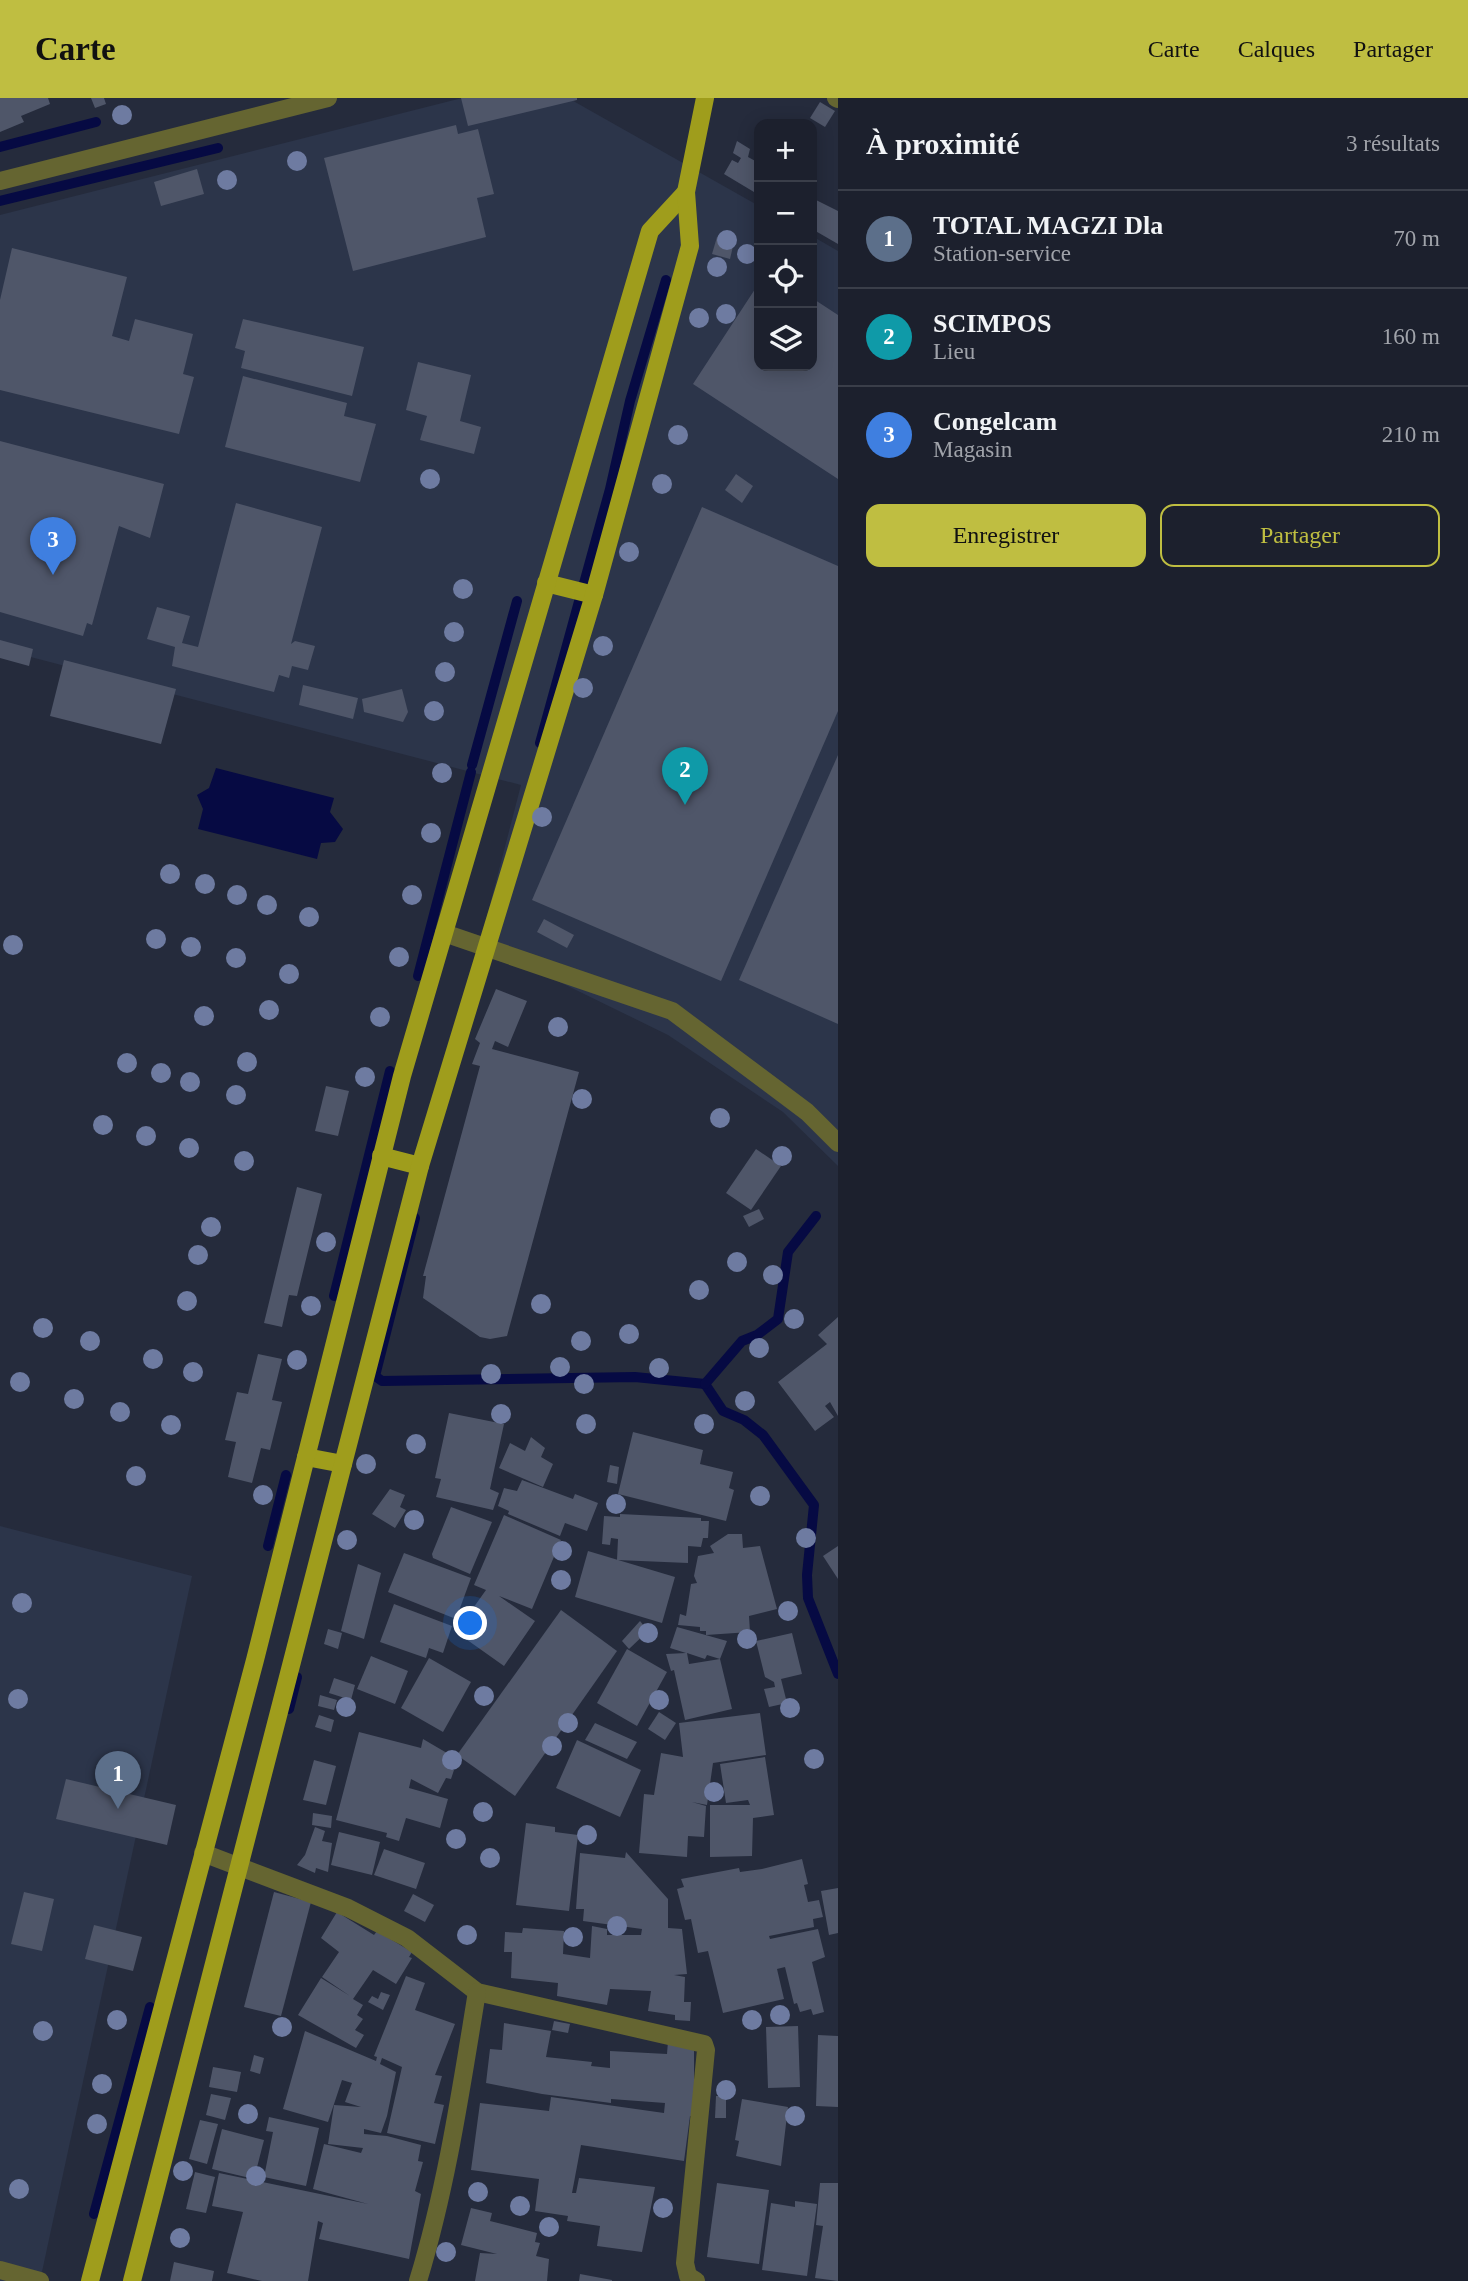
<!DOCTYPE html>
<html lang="fr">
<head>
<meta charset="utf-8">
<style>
	:root { --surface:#1c202d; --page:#252835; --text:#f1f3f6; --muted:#a0a3aa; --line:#3a3e49; --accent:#bfbe41 }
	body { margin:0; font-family:Georgia,serif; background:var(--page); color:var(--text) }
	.controls { position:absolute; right:21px; top:21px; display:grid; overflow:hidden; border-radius:14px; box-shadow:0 4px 18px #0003 }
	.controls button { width:63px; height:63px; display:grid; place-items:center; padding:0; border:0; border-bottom:2px solid var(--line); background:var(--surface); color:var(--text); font:35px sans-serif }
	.you { position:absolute; left:471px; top:1526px; width:24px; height:24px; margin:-18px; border:5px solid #fff; border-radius:50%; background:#1a73e8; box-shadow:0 0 0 10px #1a73e833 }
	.badge { display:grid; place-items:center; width:46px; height:46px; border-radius:50%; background:var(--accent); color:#fff; font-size:23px; font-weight:700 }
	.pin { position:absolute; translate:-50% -58px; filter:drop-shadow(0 2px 4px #0008) }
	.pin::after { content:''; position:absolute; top:37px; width:24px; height:21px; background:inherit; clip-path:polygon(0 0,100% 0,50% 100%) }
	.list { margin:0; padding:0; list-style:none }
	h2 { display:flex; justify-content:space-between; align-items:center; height:91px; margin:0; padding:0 28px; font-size:30px }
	h2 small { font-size:23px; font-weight:400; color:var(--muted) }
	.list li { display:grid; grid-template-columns:46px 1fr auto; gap:21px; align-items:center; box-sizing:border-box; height:98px; padding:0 28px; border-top:2px solid var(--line) }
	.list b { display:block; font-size:26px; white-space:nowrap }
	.list p { margin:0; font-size:23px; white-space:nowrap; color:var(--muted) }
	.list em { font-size:23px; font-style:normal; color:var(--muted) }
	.actions { display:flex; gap:14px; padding:21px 28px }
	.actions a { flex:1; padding:16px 0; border:2px solid var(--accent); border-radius:14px; text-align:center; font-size:24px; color:var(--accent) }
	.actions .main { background:var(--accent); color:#111 }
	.icon { flex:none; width:38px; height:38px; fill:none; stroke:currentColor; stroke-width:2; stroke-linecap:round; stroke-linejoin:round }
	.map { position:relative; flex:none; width:838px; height:2183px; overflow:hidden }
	header { display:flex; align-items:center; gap:42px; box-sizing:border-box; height:98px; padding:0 35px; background:var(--accent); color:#111 }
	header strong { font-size:33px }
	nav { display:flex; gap:38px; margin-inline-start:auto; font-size:24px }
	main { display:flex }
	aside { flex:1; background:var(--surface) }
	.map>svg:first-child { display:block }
	.built { fill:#2c354a }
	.water { fill:#060a43 }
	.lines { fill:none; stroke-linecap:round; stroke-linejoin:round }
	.stream { stroke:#060a43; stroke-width:10 }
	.building { fill:#4f5669; fill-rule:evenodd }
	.lane { stroke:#656531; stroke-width:18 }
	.street { stroke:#656531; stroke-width:18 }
	.primary { stroke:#9f9d1c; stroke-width:18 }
	.tree { fill:#6e7ba1 }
</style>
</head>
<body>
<header>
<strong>Carte</strong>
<nav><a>Carte</a><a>Calques</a><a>Partager</a></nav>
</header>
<main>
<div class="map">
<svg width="838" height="2183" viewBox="0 0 838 2183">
	<rect width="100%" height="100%" fill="#252b3c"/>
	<g class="built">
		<path d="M462,0H568L759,108V268H812V138L838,153V1068L783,1014L668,937L480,845L521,687L0,551V117Z"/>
		<path d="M0,1428L192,1478L40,2183H0Z"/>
	</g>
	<path class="water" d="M216,670L334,700L330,714L343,731L335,744L321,745L317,761L198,731L203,711L197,697L209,690Z"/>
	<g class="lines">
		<g class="stream">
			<path d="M0,49L96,24"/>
			<path d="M0,103L218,50"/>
			<path d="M540,645L610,391L630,303L666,182"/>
			<path d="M472,667L517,503"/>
			<path d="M418,878L471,674"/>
			<path d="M415,1120L375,1278L382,1283L635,1279L705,1286"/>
			<path d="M334,1198L390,973"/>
			<path d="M705,1286L723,1313L744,1322L763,1337L814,1407L807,1477L808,1500L838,1576"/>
			<path d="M705,1286L742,1243L757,1237L778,1221L788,1154L816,1118"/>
			<path d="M268,1448L286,1377"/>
			<path d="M289,1611L297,1579"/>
			<path d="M94,2116L150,1909"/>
		</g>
	</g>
	<g class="building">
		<path d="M0,0H48L50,6L21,18L24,24L0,34Z"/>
		<path d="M91,0H104L106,6L95,10Z"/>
		<path d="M461,0H577V2L468,28Z"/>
		<path d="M820,4L835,13L825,29L810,20Z"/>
		<path d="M456,27L458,36L478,31L494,96L477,100L486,139L353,173L324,60Z"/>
		<path d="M737,43L750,51L748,59L759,65V97L724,76L732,62L738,65L741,60L733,55Z"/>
		<path d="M197,71L204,96L161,108L154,84Z"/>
		<path d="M812,100L838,113V146L812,131Z"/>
		<path d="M717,139L734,144L730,161L712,156Z"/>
		<path d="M12,150L127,179L112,238L129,243L135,221L193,236L183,276L194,279L179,336L0,292V202Z"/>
		<path d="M759,185V268H812V200L838,217V381L693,286Z"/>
		<path d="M243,221L364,249L352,298L241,270L245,253L235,250Z"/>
		<path d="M418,264L471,277L460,323L481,329L474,356L420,342L427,318L406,312Z"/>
		<path d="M243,278L347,305L344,318L376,326L360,384L225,349Z"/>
		<path d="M0,343L164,386L150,440L119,428L92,527L87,525L83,538L0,514Z"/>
		<path d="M736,376L753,388L742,405L725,392Z"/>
		<path d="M236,405L322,429L291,546L295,543L315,548L308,572L292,568L289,580L279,577L274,594L172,568L175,549L147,541L157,509L190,518L182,545L198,549Z"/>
		<path d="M702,409L838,468V613L721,883L532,802Z"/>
		<path d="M0,542L33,551L29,568L0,560Z"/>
		<path d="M64,562L176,591L161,646L50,618Z"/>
		<path d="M303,587L358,600L353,621L299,607Z"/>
		<path d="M402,591L408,614L403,624L364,614L362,601Z"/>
		<path d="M838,657V926L739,882Z"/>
		<path d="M544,821L574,837L567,850L537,834Z"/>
		<path d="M496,891L527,903L508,949L495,943L492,951L579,974L507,1238L490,1241L480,1239L423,1200L426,1178H423L480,968L472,966L480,945L475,941Z"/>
		<path d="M326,988L349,993L338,1038L315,1033Z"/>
		<path d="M756,1051L781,1068L751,1112L726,1095Z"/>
		<path d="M297,1089L322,1096L297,1198L289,1197L282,1229L264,1225Z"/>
		<path d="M759,1111L764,1121L749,1129L743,1118Z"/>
		<path d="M838,1219V1318L830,1304L825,1308L834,1319L815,1333L778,1284L827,1246L818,1237Z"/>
		<path d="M258,1256L282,1261L272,1302L282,1304L270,1352L261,1350L252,1385L228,1379L236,1344L225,1342L237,1294L248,1296Z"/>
		<path d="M449,1315L504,1326L490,1391L499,1395L493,1412L436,1399L441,1381L435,1380Z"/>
		<path d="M633,1334L703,1352L700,1366L733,1374L729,1390L734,1392L726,1423L618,1396Z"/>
		<path d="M531,1339L545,1350L541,1359L553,1366L543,1389L499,1370L510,1345L525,1353Z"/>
		<path d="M610,1367L619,1369L617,1386L607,1384Z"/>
		<path d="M522,1382L573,1401L575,1396L598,1405L587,1433L565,1425L560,1438L508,1416L509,1413L498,1408L504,1390L517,1393Z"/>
		<path d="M390,1391L405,1397L400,1409L406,1412L395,1430L372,1416Z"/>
		<path d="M451,1409L492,1424L470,1476L433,1460L432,1456Z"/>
		<path d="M620,1416L701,1420V1423H709L708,1440H703L701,1449L688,1448V1465L617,1462L618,1441L611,1440L610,1447L602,1446L604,1418L620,1419Z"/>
		<path d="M504,1417L561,1442L532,1511L499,1498L535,1523L504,1568L456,1534L486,1492L474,1487Z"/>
		<path d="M728,1436H742L743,1450L760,1448L777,1511L749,1518L750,1534L706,1537V1533H700V1529L678,1527L680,1516L686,1518L691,1486L697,1485L694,1478L698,1458L714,1455L710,1448Z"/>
		<path d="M838,1448V1481L823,1458Z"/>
		<path d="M588,1453L675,1479L662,1525L575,1499Z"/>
		<path d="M404,1455L471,1480L456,1521L388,1494Z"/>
		<path d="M358,1466L381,1475L364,1541L341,1533Z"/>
		<path d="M394,1506L452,1528L443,1555L429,1550L426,1560L380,1544Z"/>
		<path d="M561,1512L617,1553L515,1698L457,1657Z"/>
		<path d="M640,1523L648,1533L629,1551L622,1543Z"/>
		<path d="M677,1529L727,1543L720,1561L732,1611L685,1622L674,1572L671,1573L666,1556L686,1555L670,1550ZM687,1555L705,1561L707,1557L720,1561L689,1566Z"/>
		<path d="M328,1531L342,1535L338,1551L324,1546Z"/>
		<path d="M792,1535L802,1576L781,1581L787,1605L769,1609L764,1591L775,1589L774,1584L765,1579L756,1543Z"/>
		<path d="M627,1551L667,1574L637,1628L597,1605Z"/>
		<path d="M371,1558L408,1573L395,1606L357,1591Z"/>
		<path d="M429,1560L471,1584L443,1634L401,1610Z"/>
		<path d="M334,1580L355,1587L351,1602L329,1595Z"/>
		<path d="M320,1597L337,1602L334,1612L318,1608Z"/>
		<path d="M659,1614L676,1625L665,1642L648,1631Z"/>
		<path d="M760,1615L766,1657L713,1665L707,1707L692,1704L706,1708L704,1739L688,1738L687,1759L639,1755L644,1696L654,1697L661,1655L683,1659L679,1625Z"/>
		<path d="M319,1617L334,1622L331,1634L315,1629Z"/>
		<path d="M595,1625L637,1644L627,1661L585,1642Z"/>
		<path d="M359,1634L421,1650L423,1641L452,1658L448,1671L454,1672L451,1681L446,1680L438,1695L411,1681L409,1690L448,1701L440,1730L406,1720L399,1743L386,1739L387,1735L336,1722Z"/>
		<path d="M577,1642L641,1672L620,1719L556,1690Z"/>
		<path d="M765,1659L774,1717L753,1720L752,1758L710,1759V1707H750L748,1702L726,1705L720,1666Z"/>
		<path d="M314,1662L336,1668L326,1707L303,1702Z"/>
		<path d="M66,1681L176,1707L167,1747L56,1721Z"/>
		<path d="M313,1715L332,1718L331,1730L312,1727Z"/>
		<path d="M526,1725L555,1729V1734L578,1737L569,1813L516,1807Z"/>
		<path d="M315,1729L325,1733L322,1743L332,1745L328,1774L316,1770L315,1775L297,1767L305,1757Z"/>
		<path d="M339,1734L380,1744L372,1777L331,1767Z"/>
		<path d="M384,1751L425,1765L416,1791L374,1777Z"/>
		<path d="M626,1754L668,1801V1830L682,1831L687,1876L674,1877L685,1879L684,1904H691L690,1923L675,1922V1917L648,1913L651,1893L610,1891L607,1907L557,1898L558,1885L511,1880L512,1854H504L505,1834L522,1835L523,1830L564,1833L563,1856L590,1860L592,1828L607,1831V1837H641L642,1831L583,1823L584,1811H576L580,1755L625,1760Z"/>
		<path d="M802,1761L808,1786L804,1787L808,1804L819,1802L823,1819L813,1821L814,1829L769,1838L770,1841L818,1831L825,1859L812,1864L824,1914L813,1917L811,1911L800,1914L797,1905L794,1906L785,1869L777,1871L784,1901L723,1915L708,1853L698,1855L691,1821L685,1822L677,1791L684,1789L681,1781L739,1770L740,1774L762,1771Z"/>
		<path d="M838,1790V1835L829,1837L821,1793Z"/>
		<path d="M24,1794L54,1801L42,1853L11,1846Z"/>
		<path d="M274,1794L311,1804L281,1918L244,1909Z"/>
		<path d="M413,1796L434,1807L425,1824L404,1813Z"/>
		<path d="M337,1814L374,1837L377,1833L412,1854L409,1859L412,1860L396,1886L373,1872L353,1901L363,1907L357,1917L363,1921L355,1932L364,1937L356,1950L298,1917L321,1880L350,1898L322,1879L339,1854L321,1840Z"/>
		<path d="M94,1827L142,1839L133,1873L85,1861Z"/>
		<path d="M406,1878L425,1885L415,1912L455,1926L435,1977L442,1978L434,2005L444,2007L435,2046L387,2035L402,1969L382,1960L380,1966L396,1974L387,2018L381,2035L364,2031V2036L387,2038L421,2047L418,2063L423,2064L415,2093L421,2096L409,2161L319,2141L323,2125L318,2123L308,2183H262L227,2175L243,2114L212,2108L219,2075L368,2106L313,2091L324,2046L361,2055L363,2050L328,2046L334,2007L361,2009L345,2004L352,1985L342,1982L328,2024L283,2011L305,1933L376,1963L377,1959L374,1958Z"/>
		<path d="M381,1894L390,1897L383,1912L368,1904L372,1898L378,1901Z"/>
		<path d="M554,1923L570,1926L568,1935L552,1932Z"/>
		<path d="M504,1925L551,1933L546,1959L592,1964L591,1968L610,1970V1953L667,1956L668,1943L694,1947V2019L690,2018L684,2063L581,2047L572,2095H576L579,2080L655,2089L642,2154L597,2148L600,2128L567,2123L568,2118L535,2113L539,2081L471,2072L480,2005L549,2013L551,1999L664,2015L665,2005L611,2001V2005L542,1996L486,1985L490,1951L502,1952Z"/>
		<path d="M798,1928L800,1989L768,1990L766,1929Z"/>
		<path d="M818,1937L838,1938V2009L816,2008Z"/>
		<path d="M254,1957L264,1960L260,1976L250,1973Z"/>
		<path d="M213,1969L241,1974L237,1994L209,1989Z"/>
		<path d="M211,1996L231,2000L225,2022L206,2017Z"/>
		<path d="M716,1998H726V2020H715Z"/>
		<path d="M742,2001L788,2009L781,2068L736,2058L739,2043L735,2042Z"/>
		<path d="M269,2019L319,2030L306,2088L264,2079L273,2034L266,2033Z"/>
		<path d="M200,2022L218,2026L207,2066L189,2061Z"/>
		<path d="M222,2031L264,2042L254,2081L212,2071Z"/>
		<path d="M195,2074L215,2079L206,2115L186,2111Z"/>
		<path d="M717,2085L769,2092L759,2166L707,2159Z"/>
		<path d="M820,2085H838V2183L815,2180L823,2128L816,2127Z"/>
		<path d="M795,2103L817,2106L807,2178L762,2172L771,2105L795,2109Z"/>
		<path d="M471,2110L492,2115L490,2123L537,2135L535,2144L540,2145L536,2158L549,2161L547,2183H475L480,2155L497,2156L461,2147Z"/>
		<path d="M174,2164L214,2173L212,2183H170Z"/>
		<path d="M580,2176L612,2182V2183H579Z"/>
	</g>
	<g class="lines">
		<g class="lane">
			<path d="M836,0L838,1"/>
			<path d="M0,2172L40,2183"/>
		</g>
		<g class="street">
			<path d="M0,83L328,0"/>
			<path d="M444,835L672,913L807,1014L838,1045"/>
			<path d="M203,1755L348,1810L407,1840L477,1894L704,1946L706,1952L685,2165L688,2178L696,2183"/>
			<path d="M418,2183C447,2088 461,1991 477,1894"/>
		</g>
		<g class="primary">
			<path d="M546,485L594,497"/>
			<path d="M381,1058L420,1068"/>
			<path d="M306,1359L343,1366"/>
			<path d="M90,2183L255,1562L402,978L650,133L686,94"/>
			<path d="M132,2183L420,1068L594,497L690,148L686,94L705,0"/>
		</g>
	</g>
	<g class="tree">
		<circle cx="122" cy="17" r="10"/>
		<circle cx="297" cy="63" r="10"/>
		<circle cx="227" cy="82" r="10"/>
		<circle cx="727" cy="142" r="10"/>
		<circle cx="747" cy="156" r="10"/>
		<circle cx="717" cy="169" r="10"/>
		<circle cx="726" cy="216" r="10"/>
		<circle cx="699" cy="220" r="10"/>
		<circle cx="678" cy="337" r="10"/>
		<circle cx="430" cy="381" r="10"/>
		<circle cx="662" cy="386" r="10"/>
		<circle cx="629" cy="454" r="10"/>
		<circle cx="463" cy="491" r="10"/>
		<circle cx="454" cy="534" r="10"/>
		<circle cx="603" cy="548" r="10"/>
		<circle cx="445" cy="574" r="10"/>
		<circle cx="583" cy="590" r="10"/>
		<circle cx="434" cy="613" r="10"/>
		<circle cx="442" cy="675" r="10"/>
		<circle cx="542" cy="719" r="10"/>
		<circle cx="431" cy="735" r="10"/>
		<circle cx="170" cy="776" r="10"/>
		<circle cx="205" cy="786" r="10"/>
		<circle cx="237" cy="797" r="10"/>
		<circle cx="412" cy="797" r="10"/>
		<circle cx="267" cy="807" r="10"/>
		<circle cx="309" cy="819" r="10"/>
		<circle cx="156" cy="841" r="10"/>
		<circle cx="13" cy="847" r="10"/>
		<circle cx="191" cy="849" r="10"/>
		<circle cx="399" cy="859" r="10"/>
		<circle cx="236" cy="860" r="10"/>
		<circle cx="289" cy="876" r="10"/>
		<circle cx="269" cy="912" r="10"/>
		<circle cx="204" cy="918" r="10"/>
		<circle cx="380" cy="919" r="10"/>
		<circle cx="558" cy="929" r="10"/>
		<circle cx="247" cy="964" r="10"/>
		<circle cx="127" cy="965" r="10"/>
		<circle cx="161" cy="975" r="10"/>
		<circle cx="365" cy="979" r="10"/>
		<circle cx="190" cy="984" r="10"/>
		<circle cx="236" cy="997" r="10"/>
		<circle cx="582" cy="1001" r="10"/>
		<circle cx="720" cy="1020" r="10"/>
		<circle cx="103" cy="1027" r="10"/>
		<circle cx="146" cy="1038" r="10"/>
		<circle cx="189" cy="1050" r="10"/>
		<circle cx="782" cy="1058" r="10"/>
		<circle cx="244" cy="1063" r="10"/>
		<circle cx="211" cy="1129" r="10"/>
		<circle cx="326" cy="1144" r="10"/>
		<circle cx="198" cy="1157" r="10"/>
		<circle cx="737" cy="1164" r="10"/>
		<circle cx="773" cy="1177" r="10"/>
		<circle cx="699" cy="1192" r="10"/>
		<circle cx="187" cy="1203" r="10"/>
		<circle cx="541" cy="1206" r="10"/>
		<circle cx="311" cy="1208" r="10"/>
		<circle cx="794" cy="1221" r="10"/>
		<circle cx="43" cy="1230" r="10"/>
		<circle cx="629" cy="1236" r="10"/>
		<circle cx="90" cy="1243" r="10"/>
		<circle cx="581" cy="1243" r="10"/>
		<circle cx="759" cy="1250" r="10"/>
		<circle cx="153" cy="1261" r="10"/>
		<circle cx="297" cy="1262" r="10"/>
		<circle cx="560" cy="1269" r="10"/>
		<circle cx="659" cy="1270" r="10"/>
		<circle cx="193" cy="1274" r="10"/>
		<circle cx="491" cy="1276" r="10"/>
		<circle cx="20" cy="1284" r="10"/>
		<circle cx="584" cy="1286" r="10"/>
		<circle cx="74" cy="1301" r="10"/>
		<circle cx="745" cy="1303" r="10"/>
		<circle cx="120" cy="1314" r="10"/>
		<circle cx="501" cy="1316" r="10"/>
		<circle cx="586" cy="1326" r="10"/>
		<circle cx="704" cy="1326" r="10"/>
		<circle cx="171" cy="1327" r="10"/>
		<circle cx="416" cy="1346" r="10"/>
		<circle cx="366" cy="1366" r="10"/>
		<circle cx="136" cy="1378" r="10"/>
		<circle cx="263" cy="1397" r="10"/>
		<circle cx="760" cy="1398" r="10"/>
		<circle cx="616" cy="1406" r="10"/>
		<circle cx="414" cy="1422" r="10"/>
		<circle cx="806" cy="1440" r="10"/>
		<circle cx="347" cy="1442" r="10"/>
		<circle cx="562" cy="1453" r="10"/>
		<circle cx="561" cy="1482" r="10"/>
		<circle cx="22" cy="1505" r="10"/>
		<circle cx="788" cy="1513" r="10"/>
		<circle cx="648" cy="1535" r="10"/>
		<circle cx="747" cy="1541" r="10"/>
		<circle cx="484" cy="1598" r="10"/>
		<circle cx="18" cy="1601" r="10"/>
		<circle cx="659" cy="1602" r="10"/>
		<circle cx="346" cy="1609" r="10"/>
		<circle cx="790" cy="1610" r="10"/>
		<circle cx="568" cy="1625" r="10"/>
		<circle cx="552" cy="1648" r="10"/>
		<circle cx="814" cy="1661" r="10"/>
		<circle cx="452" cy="1662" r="10"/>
		<circle cx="714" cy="1694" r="10"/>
		<circle cx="483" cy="1714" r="10"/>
		<circle cx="587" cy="1737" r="10"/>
		<circle cx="456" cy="1741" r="10"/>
		<circle cx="490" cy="1760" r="10"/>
		<circle cx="617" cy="1828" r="10"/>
		<circle cx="467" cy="1837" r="10"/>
		<circle cx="573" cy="1839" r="10"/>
		<circle cx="780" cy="1917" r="10"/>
		<circle cx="117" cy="1922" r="10"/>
		<circle cx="752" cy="1922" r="10"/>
		<circle cx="282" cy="1929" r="10"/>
		<circle cx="43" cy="1933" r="10"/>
		<circle cx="102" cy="1986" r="10"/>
		<circle cx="726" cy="1992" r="10"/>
		<circle cx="248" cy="2016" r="10"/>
		<circle cx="795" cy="2018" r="10"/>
		<circle cx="97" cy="2026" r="10"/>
		<circle cx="183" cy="2073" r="10"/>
		<circle cx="256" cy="2078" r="10"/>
		<circle cx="19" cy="2091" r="10"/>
		<circle cx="478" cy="2094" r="10"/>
		<circle cx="520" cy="2108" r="10"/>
		<circle cx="663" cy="2110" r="10"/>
		<circle cx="549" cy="2129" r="10"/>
		<circle cx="180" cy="2140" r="10"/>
		<circle cx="446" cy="2154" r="10"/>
	</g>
</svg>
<div class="controls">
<button>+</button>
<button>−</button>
<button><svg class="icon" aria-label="locate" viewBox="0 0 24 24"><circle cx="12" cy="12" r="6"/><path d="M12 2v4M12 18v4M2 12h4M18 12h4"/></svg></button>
<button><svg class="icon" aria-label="layers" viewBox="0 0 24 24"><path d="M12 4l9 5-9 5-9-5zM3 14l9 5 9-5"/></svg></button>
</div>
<div class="you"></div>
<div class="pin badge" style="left:118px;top:1711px;background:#5c6f8a">1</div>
<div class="pin badge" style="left:685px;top:707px;background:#0f9aa8">2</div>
<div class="pin badge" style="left:53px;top:477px;background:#3f7fe0">3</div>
</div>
<aside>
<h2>À proximité<small>3 résultats</small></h2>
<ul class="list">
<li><span class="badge" style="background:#5c6f8a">1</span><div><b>TOTAL MAGZI Dla</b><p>Station-service</p></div><em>70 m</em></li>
<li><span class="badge" style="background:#0f9aa8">2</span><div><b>SCIMPOS</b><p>Lieu</p></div><em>160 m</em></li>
<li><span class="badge" style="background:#3f7fe0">3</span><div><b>Congelcam</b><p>Magasin</p></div><em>210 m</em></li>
</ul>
<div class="actions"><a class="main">Enregistrer</a><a>Partager</a></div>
</aside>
</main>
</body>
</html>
